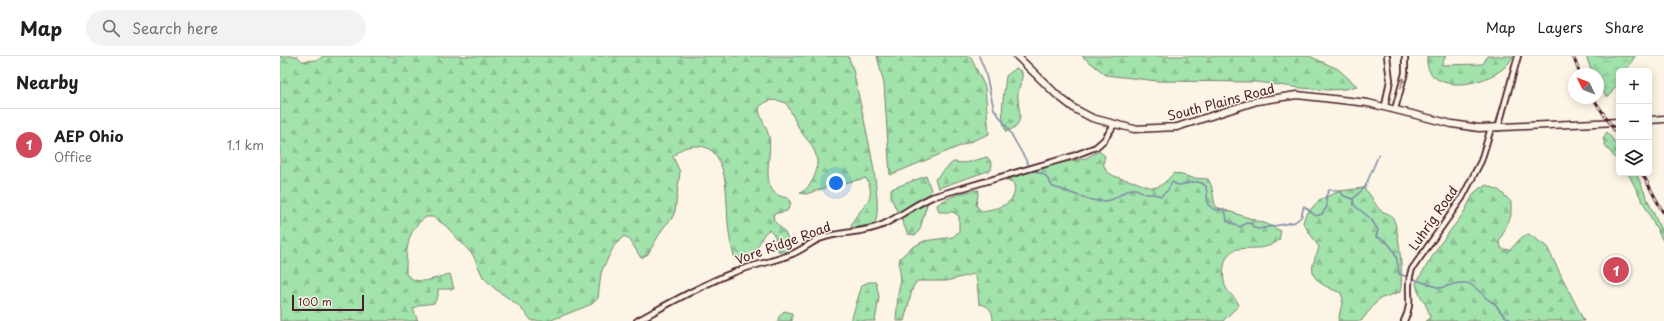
<!DOCTYPE html>
<html lang="en">
<head>
<meta charset="utf-8">
<style>
	:root { --surface:#fff; --page:#f2f2f2; --text:#202124; --muted:#757577; --line:#e0e0e0; --accent:#d1495b }
	body { margin:0; font-family:"Playpen Sans",sans-serif; background:var(--page); color:var(--text) }
	.controls { position:absolute; right:12px; top:12px; display:grid; overflow:hidden; border-radius:6px; box-shadow:0 2px 10px #0003 }
	.controls button { width:36px; height:36px; display:grid; place-items:center; padding:0; border:0; border-bottom:1px solid var(--line); background:var(--surface); color:var(--text); font:20px sans-serif }
	.compass { position:absolute; left:1288px; top:12px; width:36px; height:36px; border-radius:50%; background:var(--surface); box-shadow:0 2px 10px #0003; rotate:313deg }
	.scale { position:absolute; left:12px; bottom:10px; width:72px; box-sizing:border-box; padding-left:4px; border:2px solid #4a1f2b; border-top:0; font-size:11px; line-height:14px; white-space:nowrap; color:#4a1f2b; -webkit-text-stroke:3px #fcf5e5; paint-order:stroke }
	.you { position:absolute; left:556px; top:127px; width:14px; height:14px; margin:-10px; border:3px solid #fff; border-radius:50%; background:#1a73e8; box-shadow:0 0 0 6px #1a73e833 }
	.badge { display:grid; place-items:center; width:26px; height:26px; border-radius:50%; background:var(--accent); color:#fff; font-size:13px; font-weight:700 }
	.pin { position:absolute; translate:-50% -50%; border:2px solid #fff; box-shadow:0 1px 4px #0006 }
	.list { margin:0; padding:0; list-style:none }
	h2 { display:flex; justify-content:space-between; align-items:center; height:52px; margin:0; padding:0 16px; font-size:17px }
	h2 small { font-size:13px; font-weight:400; color:var(--muted) }
	.list li { display:grid; grid-template-columns:26px 1fr auto; gap:12px; align-items:center; box-sizing:border-box; height:72px; padding:0 16px; border-top:1px solid var(--line) }
	.list b { display:block; font-size:15px; white-space:nowrap }
	.list p { margin:0; font-size:13px; white-space:nowrap; color:var(--muted) }
	.list em { font-size:13px; font-style:normal; color:var(--muted) }
	.icon { flex:none; width:22px; height:22px; fill:none; stroke:currentColor; stroke-width:2; stroke-linecap:round; stroke-linejoin:round }
	.map { position:relative; flex:none; width:1384px; height:265px; overflow:hidden }
	header { display:flex; align-items:center; gap:24px; box-sizing:border-box; height:56px; padding:0 20px; background:var(--surface); border-bottom:1px solid var(--line) }
	header strong { font-size:19px }
	nav { display:flex; gap:22px; margin-inline-start:auto; font-size:14px }
	.search { width:280px; height:36px; background:var(--page); display:flex; align-items:center; gap:10px; box-sizing:border-box; padding:0 14px; border-radius:22px; color:var(--muted); font-size:15px }
	main { display:flex }
	aside { flex:1; background:var(--surface) }
	.map>svg:first-child { display:block }
	.forest { fill:url(#forest-firs); stroke:#76816c }
	.wetland { fill:url(#wetland-marsh); stroke:#76816c }
	.lines { fill:none; stroke-linecap:round; stroke-linejoin:round }
	.stream { stroke:#7c87a7; stroke-width:1.5 }
	.minor-casing { stroke:#4a1f2b; stroke-width:8 }
	.major-casing { stroke:#4a1f2b; stroke-width:9 }
	.minor { stroke:#fcf5e5; stroke-width:4.5 }
	.major { stroke:#fcf5e5; stroke-width:6 }
	.rail-casing { stroke:#4a1f2b; stroke-width:3 }
	.rail { stroke:#fcf5e5; stroke-width:1.5; stroke-dasharray:4.5; stroke-linecap:butt }
	.oneway { fill:#a38a88 }
	.labels { text-anchor:middle; stroke-width:3; stroke-linejoin:round; paint-order:stroke }
	.street-label { font-size:13px; fill:#4a1f2b; stroke:#fcf5e5 }
</style>
</head>
<body>
<header>
<strong>Map</strong>
<div class="search"><svg class="icon" aria-label="search" viewBox="0 0 24 24"><circle cx="10" cy="10" r="6"/><path d="M15 15l6 6"/></svg>Search here</div>
<nav><a>Map</a><a>Layers</a><a>Share</a></nav>
</header>
<main>
<aside>
<h2>Nearby<small></small></h2>
<ul class="list">
<li><span class="badge">1</span><div><b>AEP Ohio</b><p>Office</p></div><em>1.1 km</em></li>
</ul>
</aside>
<div class="map">
<svg width="1384" height="265" viewBox="0 0 1384 265">
	<defs>
		<pattern id="forest-firs" width="22" height="20" patternUnits="userSpaceOnUse"><rect width="22" height="20" fill="#a2e3ac"/><path d="M5 1l3.5 6h-7zM16 11l3.5 6h-7z" fill="#8dc294"/></pattern>
		<pattern id="wetland-marsh" width="20" height="14" patternUnits="userSpaceOnUse"><rect width="20" height="14" fill="#a2e3ac"/><path d="M1 5h8M5 5V1M11 12h8M15 12V8" fill="none" stroke="#8dc294"/></pattern>
	</defs>
	<rect width="100%" height="100%" fill="#fcf5e5"/>
	<filter id="ink" filterUnits="userSpaceOnUse"><feTurbulence type="fractalNoise" baseFrequency=".025" numOctaves="2"/><feDisplacementMap in="SourceGraphic" scale="8" xChannelSelector="R" yChannelSelector="G"/><feConvolveMatrix kernelMatrix="1 2 1 2 8 2 1 2 1" color-interpolation-filters="sRGB"/></filter>
	<g filter="url(#ink)">
		<g class="forest">
			<path d="M0,0H17L22,5L38,4L43,0H568L573,13C579,47 605,139 595,168L571,172C573,153 601,148 586,122L548,131L526,138L520,137C535,129 542,108 533,92C530,85 524,81 520,74C515,66 512,56 506,47C496,43 486,43 479,52C480,63 487,71 489,81C493,102 476,138 508,142L511,148L507,155L493,158L494,165C503,173 508,179 510,190L505,196L498,195L495,180L489,174C481,179 482,185 476,193C472,198 467,202 461,206L455,203C451,191 449,180 448,167C446,146 450,89 417,90C406,90 399,93 393,101L400,116L395,155L392,162L383,172L368,198L361,202L350,184L344,180L334,190L324,210L321,217L318,242L312,248L269,265H252L238,249L214,232L203,221L193,199L166,170L153,161H146C126,174 126,196 126,218C139,232 155,221 170,218L174,233H158V240L154,247L140,249L133,253L138,265H0Z"/>
			<path d="M597,0H690L705,31L709,78L610,119L604,28Z"/>
			<path d="M802,0H1029L1058,13L1077,30L1065,33L1049,34L1021,32L976,26L877,25L826,19Z"/>
			<path d="M1147,0H1166L1161,9L1203,8L1207,0H1233C1221,29 1143,45 1147,0Z"/>
			<path d="M736,12L742,16C743,25 739,30 738,38C737,55 748,67 726,76C719,58 724,39 726,20Z"/>
			<path d="M1327,76L1339,92V107L1325,89L1323,82Z"/>
			<path d="M819,95L825,100C818,120 841,122 855,126C862,128 870,133 877,131C883,129 889,122 894,117L913,122L928,123C934,132 932,141 936,151L987,168L1001,175L999,184C986,195 973,191 958,193C942,196 942,218 945,230C948,238 956,241 959,249L943,265H713C713,255 709,249 699,248L697,225L694,218L666,225H637L633,231L624,265H616L618,238L621,224L619,209L620,202L631,192L644,185L673,181L679,175V160L673,156H659L657,149C665,142 689,134 699,134L696,149L701,155C718,153 741,147 733,126L726,124L771,109L806,102Z"/>
			<path d="M707,101L712,107L711,114L658,132L655,123L673,106L685,107Z"/>
			<path d="M1348,117H1356L1384,181V187Z"/>
			<path d="M646,120L651,134L640,173L636,179L628,178L611,142V133Z"/>
			<path d="M1207,129L1220,135L1231,146V160L1219,186L1222,193L1230,194L1242,181L1249,178L1267,191L1304,265H1146L1150,261C1147,245 1138,242 1136,227L1160,188L1183,158L1194,137L1200,132Z"/>
			<path d="M1083,132C1092,138 1093,147 1100,154C1104,157 1110,157 1113,162C1119,173 1124,225 1120,236L1099,243L1081,265H1058L1063,243L1061,237C1047,231 1027,225 1034,205C1035,200 1038,197 1039,191L1023,167L1025,160L1039,144L1060,135Z"/>
			<path d="M589,226H596L599,241L595,265H571L582,229Z"/>
			<path d="M504,255L512,257V265H498L499,261Z"/>
		</g>
		<path class="wetland" d="M1306,0H1355L1346,15H1339V26L1329,40H1326L1318,28V18H1313Z"/>
		<g class="lines">
			<g class="stream">
				<path d="M699,0L705,15L714,53L727,71L750,111"/>
				<path d="M752,114L765,119L773,131C791,135 812,149 830,144C839,142 845,132 855,133C859,133 862,137 867,138C872,139 875,137 881,140L888,134L892,126L898,129C909,129 916,121 926,130L928,149L935,154L943,153L946,158L947,165L960,171L967,167L972,168L974,172L978,173L1015,166L1021,161L1024,150L1036,160L1042,158L1047,151L1046,140L1049,134H1059L1064,140L1073,143L1074,149L1091,163L1098,174L1096,181C1112,185 1118,201 1119,218L1160,232C1185,225 1188,222 1206,242C1209,245 1214,246 1216,249C1221,257 1224,261 1233,265"/>
				<path d="M1073,143L1085,131L1099,98"/>
			</g>
			<g class="minor-casing">
				<g id="minor">
					<path d="M1105,50L1110,24L1107,0"/>
					<path d="M1115,53L1125,17V0"/>
					<path d="M1218,72L1238,0"/>
					<path d="M357,265C388,248 419,230 452,217C471,209 493,206 512,198C522,194 530,187 539,183C559,175 582,178 602,169C619,161 634,149 652,141L793,100L816,91L824,84L834,69"/>
					<path d="M1124,265C1135,245 1124,233 1132,213L1182,142L1201,105L1211,72"/>
				</g>
			</g>
			<g class="major-casing">
				<g id="major">
					<path d="M737,0L777,39L795,53L812,62L854,73L897,71L977,45L1017,39L1088,47L1172,68L1199,72L1339,66"/>
					<path d="M1369,64L1384,63"/>
				</g>
			</g>
			<use href="#minor" class="minor"/>
			<use href="#major" class="major"/>
			<g class="rail-casing">
				<g id="rail">
					<path d="M1293,0L1300,18"/>
					<path d="M1313,42L1339,81"/>
					<path d="M1362,117L1384,158"/>
				</g>
			</g>
			<use href="#rail" class="rail"/>
		</g>
		<defs><path id="oneway-solid" d="M-6-.8H1V-3.2L6.5 0L1 3.2V.8H-6Z"/></defs>
		<use class="oneway" href="#oneway-solid" transform="translate(1122 27) rotate(-76)"/>
	</g>
	<g class="labels">
		<g class="street-label">
			<text transform="translate(941 46) rotate(-15)" y="5">South Plains Road</text>
			<text transform="translate(1153 162) rotate(-55)" y="5">Luhrig Road</text>
			<text transform="translate(503 187) rotate(-20)" y="5">Vore Ridge Road</text>
		</g>
	</g>
</svg>
<div class="controls">
<button>+</button>
<button>−</button>
<button><svg class="icon" aria-label="layers" viewBox="0 0 24 24"><path d="M12 4l9 5-9 5-9-5zM3 14l9 5 9-5"/></svg></button>
</div>
<svg class="compass" viewBox="-18 -18 36 36"><path d="M0-13l5 13h-10z" fill="#e53935"/><path d="M0 13l5-13h-10z" fill="#757577"/></svg>
<div class="scale">100 m</div>
<div class="you"></div>
<div class="pin badge" style="left:1336px;top:214px">1</div>
</div>
</main>
</body>
</html>
